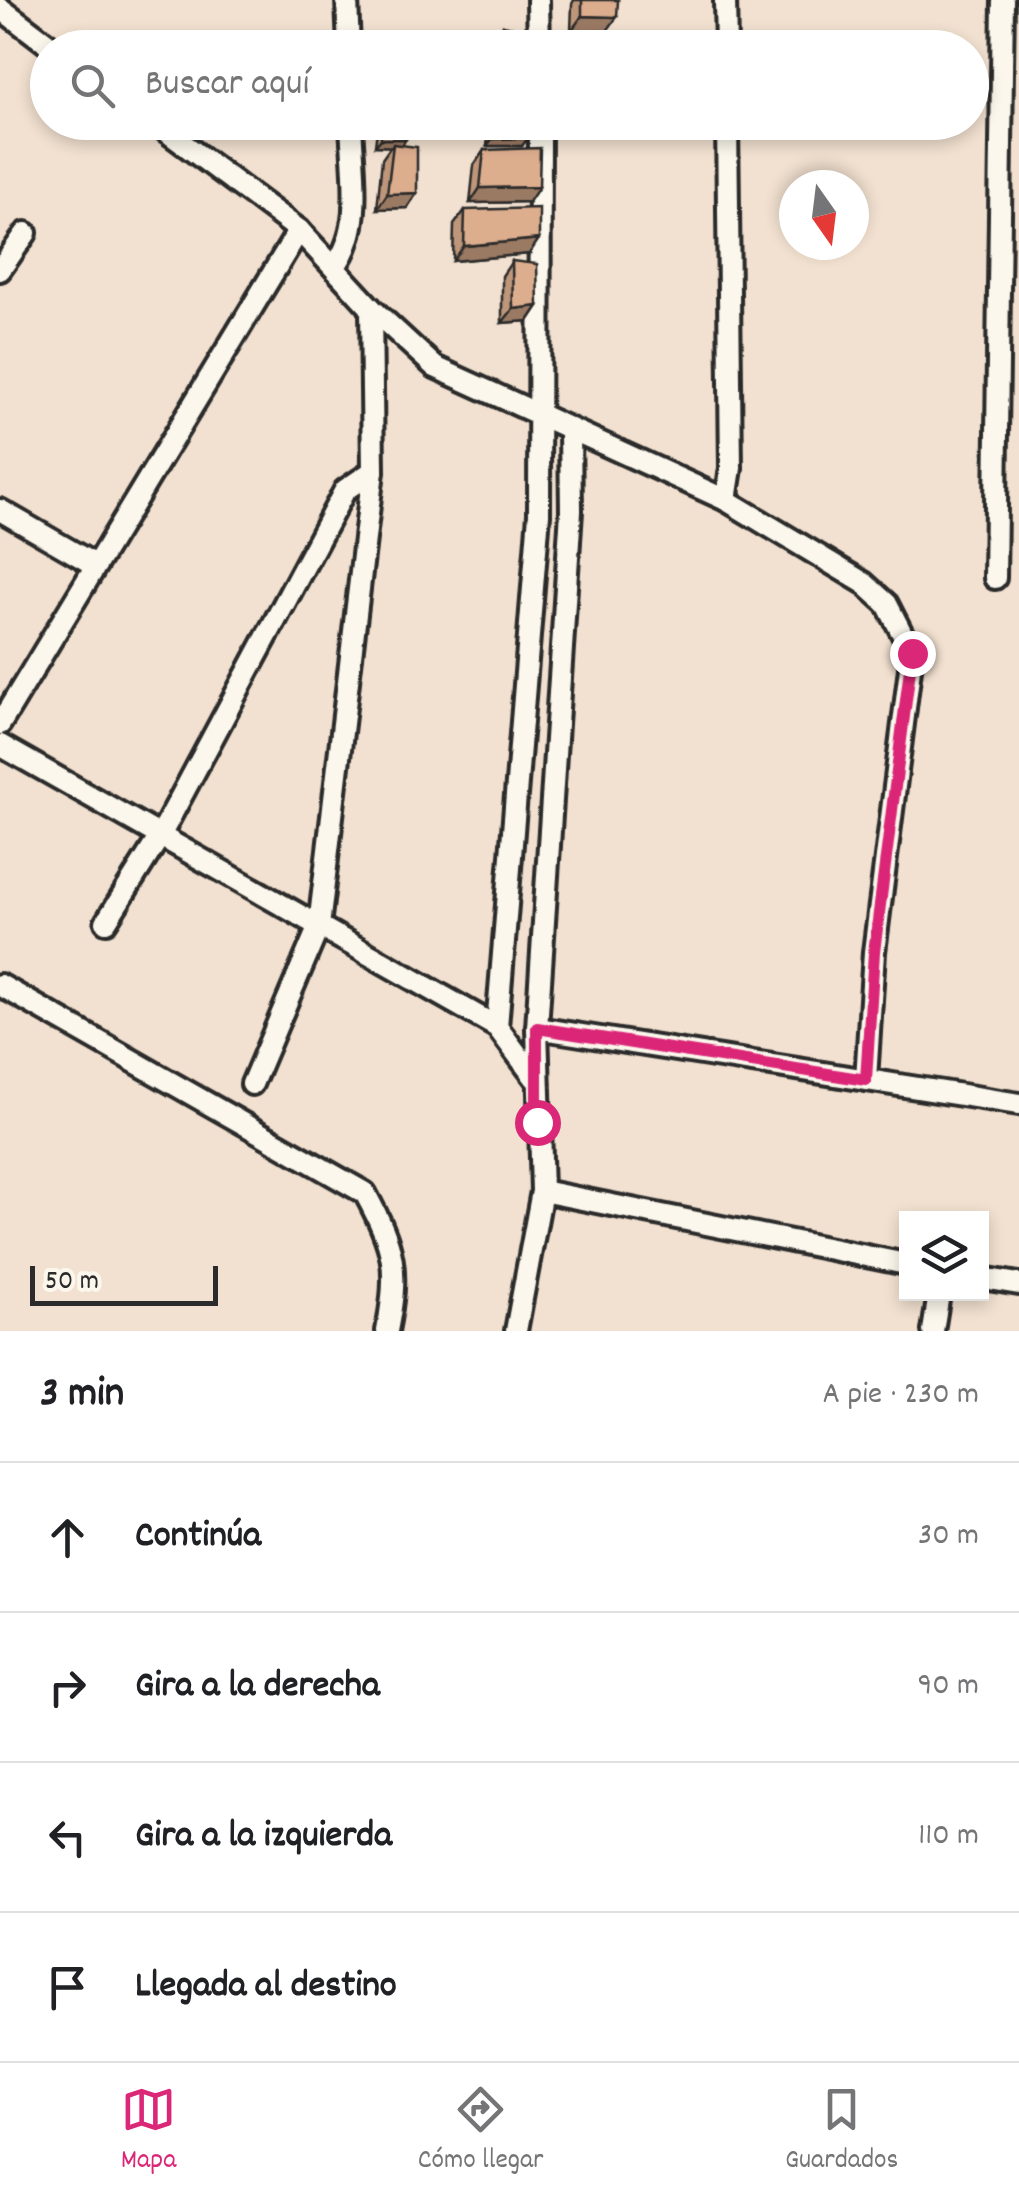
<!DOCTYPE html>
<html lang="es">
<head>
<meta charset="utf-8">
<style>
	:root { --surface:#fff; --page:#f6f6f6; --text:#202124; --muted:#757577; --line:#e0e0e0; --accent:#db2777 }
	body { margin:0; font-family:Dekko,sans-serif; background:var(--page); color:var(--text) }
	.controls { position:absolute; right:30px; bottom:30px; display:grid; overflow:hidden; border-radius:0px; box-shadow:0 5px 15px #0003 }
	.controls button { width:90px; height:90px; display:grid; place-items:center; padding:0; border:0; border-bottom:2px solid var(--line); background:var(--surface); color:var(--text); font:50px sans-serif }
	.compass { position:absolute; left:779px; top:170px; width:90px; height:90px; border-radius:50%; background:var(--surface); box-shadow:0 5px 15px #0003; rotate:166deg }
	.scale { position:absolute; left:30px; bottom:25px; width:188px; box-sizing:border-box; padding-left:10px; border:5px solid #2b2b2b; border-top:0; font-size:28px; line-height:35px; white-space:nowrap; color:#2b2b2b; -webkit-text-stroke:8px #fbf7ec; paint-order:stroke }
	.stop { position:absolute; width:30px; height:30px; margin:-22px; border:8px solid #db2777; border-radius:50%; background:#fff }
	.stop.end { background:#db2777; border-color:#fff; box-shadow:0 2px 10px #0008 }
	.list { margin:0; padding:0; list-style:none }
	h2 { display:flex; justify-content:space-between; align-items:center; height:130px; margin:0; padding:0 40px; font-size:42px }
	h2 small { font-size:32px; font-weight:400; color:var(--muted) }
	.list li { display:grid; grid-template-columns:65px 1fr auto; gap:30px; align-items:center; box-sizing:border-box; height:150px; padding:0 40px; border-top:2px solid var(--line) }
	.list b { display:block; font-size:38px; white-space:nowrap }
	.list em { font-size:32px; font-style:normal; color:var(--muted) }
	.icon { flex:none; width:55px; height:55px; fill:none; stroke:currentColor; stroke-width:2; stroke-linecap:round; stroke-linejoin:round }
	.map { position:relative; flex:none; width:1019px; height:1331px; overflow:hidden }
	.search { position:absolute; background:var(--surface); box-shadow:0 5px 15px #0003; left:30px; right:30px; top:30px; height:110px; display:flex; align-items:center; gap:25px; box-sizing:border-box; padding:0 35px; border-radius:55px; color:var(--muted); font-size:38px }
	.sheet { height:730px; background:var(--surface) }
	nav { display:flex; justify-content:space-around; align-items:center; box-sizing:border-box; height:140px; border-top:2px solid var(--line); background:var(--surface); font-size:28px; color:var(--muted) }
	nav a { display:grid; justify-items:center; gap:5px }
	nav .on { color:var(--accent) }
	.map>svg:first-child { display:block }
	.lines { fill:none; stroke-linecap:round; stroke-linejoin:round }
	.street-casing { stroke:#2b2b2b; stroke-width:28 }
	.street { stroke:#fbf7ec; stroke-width:20 }
	.wall { fill:#be967a; stroke:#2b2b2b; stroke-width:2.5 }
	.shaded-wall { fill:#9b7a63; stroke:#2b2b2b; stroke-width:2.5 }
	.building { fill:#ddae8e; stroke:#2b2b2b; stroke-width:2.5 }
	.route { stroke:#db2777; stroke-width:12 }
</style>
</head>
<body>
<div class="map">
<svg width="1019" height="1331" viewBox="0 0 1019 1331">
	<rect width="100%" height="100%" fill="#f2e1d0"/>
	<filter id="ink" filterUnits="userSpaceOnUse"><feTurbulence type="fractalNoise" baseFrequency=".01" numOctaves="2"/><feDisplacementMap in="SourceGraphic" scale="20" xChannelSelector="R" yChannelSelector="G"/><feConvolveMatrix kernelMatrix="1 2 1 2 8 2 1 2 1" color-interpolation-filters="sRGB"/></filter>
	<g filter="url(#ink)">
		<g class="lines">
			<g class="street-casing">
				<g id="street">
					<path d="M347,0L349,48"/>
					<path d="M538,0L539,48"/>
					<path d="M725,0L726,48"/>
					<path d="M0,8L53,48"/>
					<path d="M154,122L299,230L371,308L435,367L726,500L864,583L887,604L912,653L874,952L866,1080"/>
					<path d="M335,266C365,227 352,168 351,122"/>
					<path d="M0,270L26,233"/>
					<path d="M726,500L731,468L727,122"/>
					<path d="M0,510L95,565"/>
					<path d="M995,578L1003,0"/>
					<path d="M0,724L299,230"/>
					<path d="M0,745L497,1027L535,1078"/>
					<path d="M106,922L160,836L345,490L373,471"/>
					<path d="M0,985L365,1193C395,1248 399,1270 387,1331"/>
					<path d="M497,1027L539,514L540,122"/>
					<path d="M537,1028L1019,1104"/>
					<path d="M252,1084L319,926L373,471L371,308"/>
					<path d="M542,1191L906,1264"/>
					<path d="M982,1278L1019,1284"/>
					<path d="M516,1331L542,1191L537,1028L571,511L570,431"/>
					<path d="M933,1331L939,1294"/>
				</g>
			</g>
			<use href="#street" class="street"/>
		</g>
		<g class="wall">
			<path d="M574,0H618L607,31H571L572,4Z"/>
			<path d="M503,25L528,48H492L493,40Z"/>
			<path d="M606,33L640,48H601V40Z"/>
			<path d="M378,122H407L402,145L417,193L407,208L377,209L382,159L391,146H375Z"/>
			<path d="M492,122H531L522,146H487L489,128Z"/>
			<path d="M484,150L529,202L470,203L474,165Z"/>
			<path d="M465,210L529,254L453,261L454,225Z"/>
			<path d="M512,261L538,306L528,321L502,323V276Z"/>
		</g>
		<g class="shaded-wall">
			<path d="M582,16L617,17L607,31H571Z"/>
			<path d="M528,138L522,146H487L492,139Z"/>
			<path d="M381,139H406L401,147L375,146Z"/>
			<path d="M539,187L529,202L470,203L480,188Z"/>
			<path d="M417,193L407,208L377,209L387,194Z"/>
			<path d="M539,239L529,254L453,261L464,246Z"/>
			<path d="M538,306L528,321L502,323L513,309Z"/>
		</g>
		<g class="building">
			<path d="M582,0H618L617,17L582,16Z"/>
			<path d="M503,25L528,30V48H502Z"/>
			<path d="M606,33L642,37L640,48H606Z"/>
			<path d="M383,122H407L406,139H381Z"/>
			<path d="M494,122H531L528,138L492,139Z"/>
			<path d="M393,144L417,147V193L387,194Z"/>
			<path d="M540,148L539,187L480,188L484,150Z"/>
			<path d="M539,208V239L464,246L465,210Z"/>
			<path d="M512,261L537,264L538,306L513,309Z"/>
		</g>
	</g>
	<g class="lines" filter="url(#ink)">
		<path class="route" d="M537,1122V1028L866,1080L874,952L912,653"/>
	</g>
</svg>
<div class="controls">
<button><svg class="icon" aria-label="layers" viewBox="0 0 24 24"><path d="M12 4l9 5-9 5-9-5zM3 14l9 5 9-5"/></svg></button>
</div>
<svg class="compass" viewBox="-18 -18 36 36"><path d="M0-13l5 13h-10z" fill="#e53935"/><path d="M0 13l5-13h-10z" fill="#757577"/></svg>
<div class="scale">50 m</div>
<div class="stop" style="left:537px;top:1122px"></div>
<div class="stop end" style="left:912px;top:653px"></div>
<div class="search"><svg class="icon" aria-label="search" viewBox="0 0 24 24"><circle cx="10" cy="10" r="6"/><path d="M15 15l6 6"/></svg>Buscar aquí</div>
</div>
<section class="sheet">
<h2>3 min<small>A pie · 230 m</small></h2>
<ul class="list">
<li><svg class="icon" aria-label="ahead" viewBox="0 0 24 24"><path d="M12 20V5M6 11l6-6 6 6"/></svg><div><b>Continúa</b></div><em>30 m</em></li>
<li><svg class="icon" aria-label="right" viewBox="0 0 24 24"><path d="M7 20v-9h11M14 6l5 5-5 5"/></svg><div><b>Gira a la derecha</b></div><em>90 m</em></li>
<li><svg class="icon" aria-label="left" viewBox="0 0 24 24"><path d="M17 20v-9H6M10 6l-5 5 5 5"/></svg><div><b>Gira a la izquierda</b></div><em>110 m</em></li>
<li><svg class="icon" aria-label="arrive" viewBox="0 0 24 24"><path d="M6 21V4h12l-3 4 3 4H6"/></svg><div><b>Llegada al destino</b></div></li>
</ul>
</section>
<nav>
<a class="on"><svg class="icon" aria-label="map" viewBox="0 0 24 24"><path d="M3 6l6-2 6 2 6-2v14l-6 2-6-2-6 2zM9 4v14M15 6v14"/></svg>Mapa</a>
<a><svg class="icon" aria-label="directions" viewBox="0 0 24 24"><path d="M12 3l9 9-9 9-9-9zM9 14v-3h6M13 9l2 2-2 2"/></svg>Cómo llegar</a>
<a><svg class="icon" aria-label="saved" viewBox="0 0 24 24"><path d="M7 4h10v16l-5-4-5 4z"/></svg>Guardados</a>
</nav>
</body>
</html>
